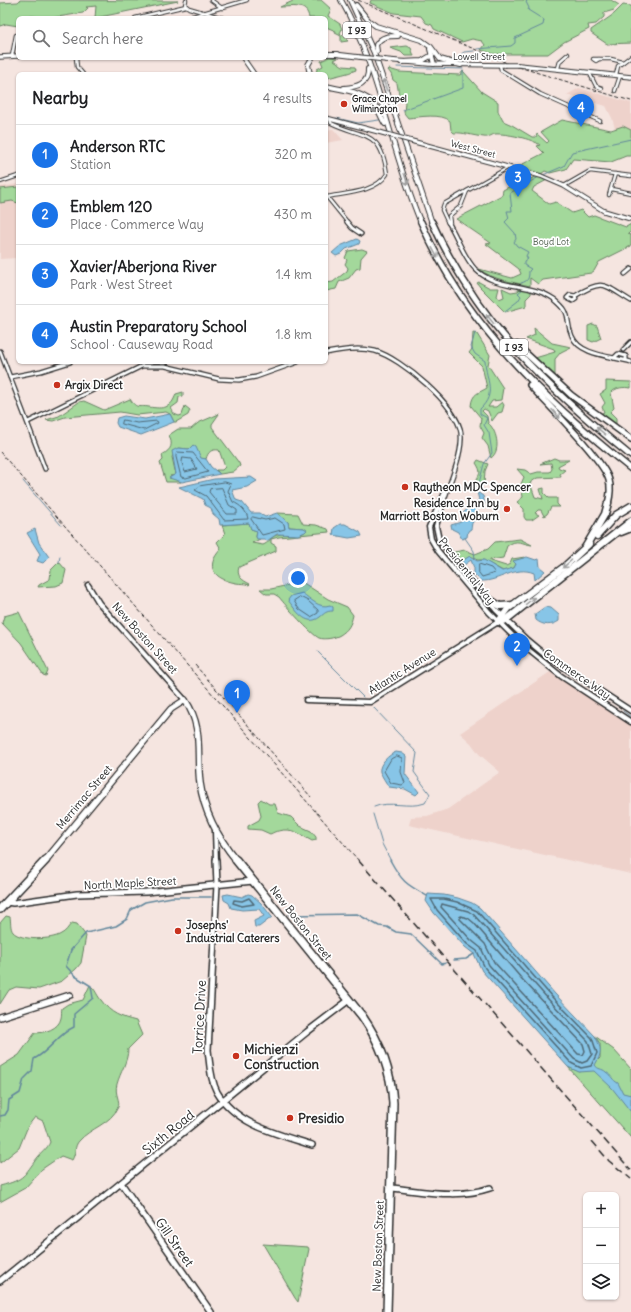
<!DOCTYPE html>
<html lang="en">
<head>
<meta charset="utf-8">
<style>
	:root { --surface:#fff; --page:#f6f6f6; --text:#202124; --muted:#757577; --line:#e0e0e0; --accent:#1a73e8 }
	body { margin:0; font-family:Delius,sans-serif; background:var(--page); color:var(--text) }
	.controls { position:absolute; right:12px; bottom:12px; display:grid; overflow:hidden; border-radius:6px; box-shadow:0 1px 3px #0004 }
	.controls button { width:36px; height:36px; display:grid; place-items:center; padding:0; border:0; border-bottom:1px solid var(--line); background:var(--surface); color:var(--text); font:20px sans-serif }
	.you { position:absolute; left:298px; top:578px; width:14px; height:14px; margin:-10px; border:3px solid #fff; border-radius:50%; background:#1a73e8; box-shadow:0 0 0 6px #1a73e833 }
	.badge { display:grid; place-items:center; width:26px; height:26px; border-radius:50%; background:var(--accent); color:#fff; font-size:13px; font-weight:700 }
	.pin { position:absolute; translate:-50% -33px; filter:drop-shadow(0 1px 2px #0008) }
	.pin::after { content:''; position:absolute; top:21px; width:14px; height:12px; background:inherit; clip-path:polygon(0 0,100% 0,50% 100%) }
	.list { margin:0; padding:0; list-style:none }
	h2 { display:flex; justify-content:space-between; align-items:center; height:52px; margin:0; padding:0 16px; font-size:17px }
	h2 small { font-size:13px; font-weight:400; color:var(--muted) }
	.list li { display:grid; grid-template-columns:26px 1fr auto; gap:12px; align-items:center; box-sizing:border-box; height:60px; padding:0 16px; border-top:1px solid var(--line) }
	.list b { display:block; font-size:15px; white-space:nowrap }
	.list p { margin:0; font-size:13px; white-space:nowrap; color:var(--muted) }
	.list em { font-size:13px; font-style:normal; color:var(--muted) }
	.icon { flex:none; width:22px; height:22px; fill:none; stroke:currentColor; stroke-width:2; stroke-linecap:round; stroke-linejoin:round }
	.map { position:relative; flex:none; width:631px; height:1312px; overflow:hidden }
	.search { position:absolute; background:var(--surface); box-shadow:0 1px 3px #0004; left:16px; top:16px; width:312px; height:44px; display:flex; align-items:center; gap:10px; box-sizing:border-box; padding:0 14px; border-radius:6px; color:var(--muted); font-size:15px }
	.panel { position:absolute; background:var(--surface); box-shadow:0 1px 3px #0004; left:16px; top:72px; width:312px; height:292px; border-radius:6px }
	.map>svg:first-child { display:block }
	.built { fill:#eed2cb }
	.green { fill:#a3d89b; stroke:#678263 }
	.water { fill:#87c5e7; stroke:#62879c }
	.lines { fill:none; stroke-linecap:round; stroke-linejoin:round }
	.shore-far1 { stroke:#506976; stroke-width:1 }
	.shore { stroke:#506976; stroke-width:1.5 }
	.stream-far1 { stroke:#62879c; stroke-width:1 }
	.stream { stroke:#62879c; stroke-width:1.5 }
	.minor-far3-casing { stroke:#2b2b2b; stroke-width:4.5 }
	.minor-far2-casing { stroke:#2b2b2b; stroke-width:5.5 }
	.minor-far1-casing { stroke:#2b2b2b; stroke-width:7 }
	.minor-casing { stroke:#2b2b2b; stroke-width:8 }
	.major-far2-casing { stroke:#2b2b2b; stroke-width:5.5 }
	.major-far1-casing { stroke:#2b2b2b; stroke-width:8 }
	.major-casing { stroke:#2b2b2b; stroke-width:10 }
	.highway-far2-casing { stroke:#2b2b2b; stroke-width:6 }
	.highway-far1-casing { stroke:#2b2b2b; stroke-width:8 }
	.highway-casing { stroke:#2b2b2b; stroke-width:9 }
	.minor-far3 { stroke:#fff; stroke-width:2.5 }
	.minor-far2 { stroke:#fff; stroke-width:3 }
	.minor-far1 { stroke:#fff; stroke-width:4 }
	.minor { stroke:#fff; stroke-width:5 }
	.major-far2 { stroke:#fff; stroke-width:3.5 }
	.major-far1 { stroke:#fff; stroke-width:5.5 }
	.major { stroke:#fff; stroke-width:7 }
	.highway-far2 { stroke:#fff; stroke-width:4 }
	.highway-far1 { stroke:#fff; stroke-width:5 }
	.highway { stroke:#fff; stroke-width:6 }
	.rail-far1 { stroke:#2b2b2b; stroke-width:1; stroke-dasharray:4 2; stroke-linecap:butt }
	.rail { stroke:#2b2b2b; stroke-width:1.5; stroke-dasharray:8 4; stroke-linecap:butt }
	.major-bridge-casing { stroke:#2b2b2b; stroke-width:5.5; stroke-linecap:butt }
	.major-bridge { stroke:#fff; stroke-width:3.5 }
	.oneway { stroke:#a0a0a0 }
	.poi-dot { fill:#c8321e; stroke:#fff; stroke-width:1.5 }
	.labels { text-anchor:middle; stroke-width:3.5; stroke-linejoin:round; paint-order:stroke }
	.far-street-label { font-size:9px; fill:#2b2b2b; stroke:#fff }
	.far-poi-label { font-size:9px; font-weight:bold; fill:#2b2b2b; stroke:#fff; text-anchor:start }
	.far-park-label { font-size:9px; fill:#4f5f4d; stroke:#fff }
	.shield { fill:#fff; stroke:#6b6b6b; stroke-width:1 }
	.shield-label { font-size:10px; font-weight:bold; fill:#2b2b2b }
	.poi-label { font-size:11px; font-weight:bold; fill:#2b2b2b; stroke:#fff; text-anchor:start }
	.street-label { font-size:11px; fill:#2b2b2b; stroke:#fff }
	.near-street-label { font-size:13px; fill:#2b2b2b; stroke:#fff }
	.near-poi-label { font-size:13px; font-weight:bold; fill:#2b2b2b; stroke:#fff; text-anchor:start }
</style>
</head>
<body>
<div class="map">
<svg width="631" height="1312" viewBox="0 0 631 1312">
	<rect width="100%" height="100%" fill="#f5e5e0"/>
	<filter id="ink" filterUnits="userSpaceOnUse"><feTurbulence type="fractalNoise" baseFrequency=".025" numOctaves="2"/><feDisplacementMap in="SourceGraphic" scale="8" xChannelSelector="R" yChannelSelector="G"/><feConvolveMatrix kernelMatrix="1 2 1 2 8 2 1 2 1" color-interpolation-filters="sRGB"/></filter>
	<g filter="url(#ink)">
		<g class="built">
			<path d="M579,88L631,103V153L568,121L616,132L612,118L606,106L567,95Z"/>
			<path d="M333,129L343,140L326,143V130Z"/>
			<path d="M18,184V258L0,259V187Z"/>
			<path d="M550,672L631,725V874L409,825L411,817L427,816L448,809L500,772L479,754L471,743L460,733Z"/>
		</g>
		<g class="green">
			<path d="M20,0L178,1L95,18L96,6L86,7L88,8L83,13L51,18L32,16L18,18V26L6,24L0,26V3L18,2Z"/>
			<path d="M295,0H321L331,9L328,16L340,24L342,29L340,33L348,41L341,42V36L335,33L336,31L326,27V18H309C307,3 292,7 280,7Z"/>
			<path d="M371,0H611L619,5L614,10L604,13V17L596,24L588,25L589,29L564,42L548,54H494L481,50L485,45L482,41L472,39L462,42L434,29L432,25L426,23L421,16L394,13L370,3Z"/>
			<path d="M623,5L631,6V43L607,44L591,33V30L614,14Z"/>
			<path d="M407,46L411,48L414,56H405L401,52L390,48Z"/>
			<path d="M329,57L338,58L334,60L343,66L355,67L356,70C347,74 338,75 328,78H326V74H316L317,69L323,66L321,61Z"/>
			<path d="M389,69L399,72L460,75L463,71L482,92L498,102V111L503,121L512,125L532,137H536L537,134L547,143L549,141L541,132L562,120L611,130L623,126L631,130V156H626L611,162L573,159L566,169L550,173L545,171L541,174L517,167L544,153L537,146L540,145C533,139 505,133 495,134C491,135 488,138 484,137C473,136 463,132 454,133L451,130L450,121C442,113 419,117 408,118L404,113L405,102L399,95L397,83L393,80L391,74L388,70Z"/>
			<path d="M536,176L547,180L534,187L532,191L549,204L556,202L572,213L581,210L588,217L594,215L626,227L631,224V231L628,234L631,235V246L599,262L594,271L591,273L543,280L538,284L530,278V286C513,282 493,280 479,269L512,278L521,274L519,269L486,244L491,243L456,219L502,195L503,190L522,180H529Z"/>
			<path d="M18,187V203L12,201L0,203V189Z"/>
			<path d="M362,249L367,251L361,258L360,268L356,269L349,278L339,282L336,289L326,291V283L333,282L347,271L348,268L345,264L347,260L345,258L348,251Z"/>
			<path d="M479,282L490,288H499L497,296L499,299L504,297L502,288L511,292L518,291L520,288L531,290V294L526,299V306L505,312L480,287L477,283Z"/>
			<path d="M593,324L597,326L601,338L593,342L588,340V326Z"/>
			<path d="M534,328L552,343L571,347L561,352L555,359V377L535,358L555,352L554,349L526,339L535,335Z"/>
			<path d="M473,333L477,334L490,355L488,365L503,388L501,400L492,401L488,407H496L502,402L504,405L502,412L498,413L492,421L488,411L484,409L482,411L487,416L488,423C496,429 502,450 491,458L488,446L482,438L484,433L480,426L481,418L471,406C472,393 479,393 487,388L482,366L469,353L472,349Z"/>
			<path d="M606,381L631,382V388C624,387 616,387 611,393L614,408L610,412L616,418V427L600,414L604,412L602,407L605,403L600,394L606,390Z"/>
			<path d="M183,392V396L179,397L178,403L171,408L174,414L179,416L182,415L185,406L190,410L188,415L176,422H174L170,414L166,412L137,415L120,412L65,417L53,421L46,420L59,416L79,402L84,401L104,410L130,399C137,410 138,405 149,407C163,409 171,409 176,394Z"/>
			<path d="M219,414L212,424V427L239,463L240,466L233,472L220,474L216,470H222L225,467L219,450C211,449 208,452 206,459H201L193,445L189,449L178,448L172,457L176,475L170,476L181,482H166L160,463L163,460L162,455C172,449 173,445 169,435L178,429H191L198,423Z"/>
			<path d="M554,458L559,460H569L558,466L559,468L565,470L560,474L561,477L537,478L530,483L535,497L543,499L540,489L544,488V493L549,498H557V504L560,507H551L547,514L544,516L541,510H538L535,513L539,515L532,520H526L524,517V509L517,502L523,497L521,484L524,477L517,469L525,470L531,474L538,472H550L552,469L551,463L540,464Z"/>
			<path d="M478,460L488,464L485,471L484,484L478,487L475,485C477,474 484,475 476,463Z"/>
			<path d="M277,513L298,514L303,524L316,525L328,529L329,532L279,537L271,539V543L276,546V551L239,567C236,576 242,580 250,584L249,585C244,583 241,584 236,583C214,579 204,567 221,549L217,542L225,534L222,525L249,523L251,529L257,531L256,537L260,539L252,543L263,545C269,543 270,537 277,535C287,532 296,537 305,532L306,530L304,528L289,527L288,522Z"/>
			<path d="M520,539L532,545C522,544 517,538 507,546L503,558L490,560V561L506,566L510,564L512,559L525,557L523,559L513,561L516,564L514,568L503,571L483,560H477C470,553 468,559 461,561L454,552L465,550L475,554L488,549L495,542Z"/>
			<path d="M59,562L66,570L63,583L56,586L38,587L39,585L50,579L51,570Z"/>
			<path d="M302,582L328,599L347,607L353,615C351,625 348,630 340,635C335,638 325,640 319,638C311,634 286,606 279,597L274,594H266L260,589H271Z"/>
			<path d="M19,612L48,671L46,676L43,675L21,643L2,623L4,616Z"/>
			<path d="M261,799L269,804H275L278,813L291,817L300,826L311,831L316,837V840L312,841C301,835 292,827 279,831C275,831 273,833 270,834L261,830L248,829V826L259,820L261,816L258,802Z"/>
			<path d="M6,916L10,917C11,922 10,928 13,932C21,941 52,940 61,934C66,932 68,927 72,923L77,924L86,936L81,963L76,969L62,981L39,989L16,987L9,990L0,1004V923Z"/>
			<path d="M90,985C96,990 96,994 101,1000C111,1014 121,1017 136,1021L142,1035L128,1049C128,1061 120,1073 117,1084C114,1094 121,1101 118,1107C111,1124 90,1128 79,1141C74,1146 76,1154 72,1160L61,1156L42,1169L25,1188L0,1202V1186C26,1179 23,1176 38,1157C43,1151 47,1149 50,1142L43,1121L35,1117L28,1126L19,1148L0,1163V1067L19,1055L35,1033C44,1033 59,1029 61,1018C62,1014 61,1011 62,1008L68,1004L83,1000Z"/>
			<path d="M595,1036L614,1050L631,1069V1138L568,1067L580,1072L596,1062L600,1058V1044Z"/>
			<path d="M263,1244L308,1247L309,1249L298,1302L295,1298Z"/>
		</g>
		<g class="water">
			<path d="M357,239L360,241L359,244L346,249L341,254L336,256L332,253L340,246Z"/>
			<path d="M170,414L174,422L141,435L118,427L116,423L117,418L124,416L145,419Z"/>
			<path d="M193,445L196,447L201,458L206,459L211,467L220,474L182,482L169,478L176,474L172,451L178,448L189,449Z"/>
			<path d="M251,477L257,481L247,487L232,490L236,500L242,502L251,513H259L265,517L277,513L288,522L289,527L304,528L307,530L305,532L298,535L277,534L267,541L264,539H257L256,537L257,531L251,529L249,523L220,525L219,519L213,514L211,508L205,505L203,499L179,487L214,479Z"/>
			<path d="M477,492L483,496L485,504L476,511V519L472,523L471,529L468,531L467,537L462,539L458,532L452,529L451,525L461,522L464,512L479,500Z"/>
			<path d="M345,524L360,532L362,536L349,538L333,535L334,528L340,524Z"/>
			<path d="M35,529L39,543L49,557L43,563L37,561L40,554L27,533Z"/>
			<path d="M470,556L477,561L484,560L502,571L514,568L516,564L513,561L527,557L536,560L539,559L540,567L545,571L535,580L534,573C515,565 499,582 481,581L474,574V568L471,560L464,565L462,561Z"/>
			<path d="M302,593C311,599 319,609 330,605L333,607V611C326,611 325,613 320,617C306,628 295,609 288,600L291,596Z"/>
			<path d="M545,607L551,608L559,615V621C552,626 543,626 536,620L535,614Z"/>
			<path d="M396,752L402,753L406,756L405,774L419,792L416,795L405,789L389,787C386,783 382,776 380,772C378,764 390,754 396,752Z"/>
			<path d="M228,894L242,897L248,894L252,895L261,903L272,917L259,927H255L254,921L264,916L259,909L242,910L231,908L229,903L224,900L223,895Z"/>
			<path d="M428,894L444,895L458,898L472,903L480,908L555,994L595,1036C602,1049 602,1053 595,1065C598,1070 602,1068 606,1072C612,1076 612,1080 618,1083L623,1093L631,1095V1112L612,1088L594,1071L579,1072L568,1067L482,971L474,954L465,947L434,913L426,901Z"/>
		</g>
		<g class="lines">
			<g class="shore-far1">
				<path d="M123,420L137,423L157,421L158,423L144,430L122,424Z"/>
				<path d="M177,452L193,453L208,472L186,478L181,477L176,457Z"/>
				<path d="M183,458L191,459L197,469L185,472L182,463Z"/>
				<path d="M225,482L231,484L228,491L233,502C240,505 247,511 248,519L224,520L206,496L195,490L200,486Z"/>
				<path d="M222,488L229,505L237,510V514H227L209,492L210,489Z"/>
				<path d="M253,517L265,520L275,518L284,524L285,529L262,535L251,519Z"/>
				<path d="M479,564L491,568L495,573L482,577L479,573Z"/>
				<path d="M300,597L308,601L318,610V613L311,617L299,609L294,601Z"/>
				<path d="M397,756L402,758L401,772L405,783L402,785L391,783L384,771L391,759Z"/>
			</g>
			<g class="shore">
				<path d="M249,898L254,904L242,906L233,903L234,900L242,901Z"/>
				<path d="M431,899H444L457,902L477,911L552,997L592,1038L597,1053L591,1066L581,1068L571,1063L485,968L477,951L467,944L437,910Z"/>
				<path d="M442,904L468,911L474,915L549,1000L588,1041L592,1054L587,1061L582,1063L574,1059L489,965L481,948L471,940L441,907Z"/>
				<path d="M460,916L468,918L474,923L521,978L583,1044L585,1051L583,1055L578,1054L494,962L485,944L460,919Z"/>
			</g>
			<g class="stream-far1">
				<path d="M477,49L511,46L515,43V38L543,25L544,20L528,10L529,8L526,2L528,0"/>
				<path d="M461,60L460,55L464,52L474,51"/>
				<path d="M397,67L463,69"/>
				<path d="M403,110L463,88V71"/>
				<path d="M336,118L358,123L379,120"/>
				<path d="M543,175L564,166L572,152L631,139"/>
				<path d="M521,283C528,281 529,279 529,271L531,269L524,265V262L528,259L526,256L528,252L517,246L514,242L516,239L515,233L505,222L509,218L507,211H512L510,193L539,177"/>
				<path d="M505,311L518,301L521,296L518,293L523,289"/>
				<path d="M475,333L471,347L475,354L485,361C486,381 497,393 480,409V414L487,418L484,425L489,433L492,453L484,464L478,487"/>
				<path d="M23,481L61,525"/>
				<path d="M465,538L474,551L475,559"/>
				<path d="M59,562L60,556"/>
				<path d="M318,652L363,697"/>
				<path d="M374,708L417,753L414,772L430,794L425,803C409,809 389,800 374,807"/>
				<path d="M623,711L631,717"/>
				<path d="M373,814L382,844L391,861"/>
			</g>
			<g class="stream">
				<path d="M390,860C402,882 406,884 427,896"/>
				<path d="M289,915L357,914L379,926L387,927L396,932L411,934L442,964L446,963"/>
				<path d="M454,960L466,959L474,954"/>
				<path d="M0,1116L5,1115L8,1110L9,1100L20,1093L24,1079L32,1071L34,1059C50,1051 58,1034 74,1027V1014L93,998L91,986L75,976L66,966L71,950L86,933L116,926L127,919L131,910L145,902L172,897H211"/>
				<path d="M0,1141V1143"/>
			</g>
			<g class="minor-far3-casing">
				<g id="minor-far3">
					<path d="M186,0L185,5L189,8L223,18"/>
					<path d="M211,0L222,8"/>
					<path d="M135,18L186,6"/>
					<path d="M186,18L247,0"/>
					<path d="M12,56L16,35"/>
					<path d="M76,58L77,67L83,74"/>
					<path d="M593,59H599L596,61Z"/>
					<path d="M599,59H611L623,62"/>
					<path d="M500,65L501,70L540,94L600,121"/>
					<path d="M558,68L560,61L568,54"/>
					<path d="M589,72L596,86L602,88"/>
					<path d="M616,75L618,66L631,56"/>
					<path d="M615,91L620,76"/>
					<path d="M0,182L18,176"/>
					<path d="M564,186L590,171L631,176"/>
					<path d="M611,189L631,193"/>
					<path d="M609,195L615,174"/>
					<path d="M326,197C346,193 375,193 387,174C381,129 364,139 331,123L330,119"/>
					<path d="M327,197L348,223"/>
					<path d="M448,223L442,210L444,204L509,167"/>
					<path d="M450,223L449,216L461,206L467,191"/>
				</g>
			</g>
			<g class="minor-far2-casing">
				<g id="minor-far2">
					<path d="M347,222L352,228L361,234"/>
					<path d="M448,222C457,236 463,256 475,269C496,290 530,282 554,299C574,315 564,318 572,336C580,356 613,356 631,362"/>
					<path d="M625,274L631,269"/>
					<path d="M570,295L575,296L576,299L573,301L567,298Z"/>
					<path d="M575,296C604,278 604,285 631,301"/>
					<path d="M623,350L631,342"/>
					<path d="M0,351L45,469"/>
					<path d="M326,353C342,350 358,347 375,351C401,358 458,406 461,433C463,456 449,482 443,504"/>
					<path d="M614,358L618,354L626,356V360"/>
					<path d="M10,377L41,371L70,362"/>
					<path d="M28,422L142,366H165L219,379L239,380L256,377L298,362"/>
					<path d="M439,504L446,489"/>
				</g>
			</g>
			<g class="minor-far1-casing">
				<g id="minor-far1">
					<path d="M440,503L429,527L431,539L438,551L489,612L520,643L561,676L631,722"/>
					<path d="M443,503L436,526L439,540L496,610L527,640L545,655L631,711"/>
					<path d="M88,585L99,603L185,700"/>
					<path d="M306,700L370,702L498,622"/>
					<path d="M215,831L216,861"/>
				</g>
			</g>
			<g class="minor-casing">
				<g id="minor">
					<path d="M216,860L217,885L208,1050C210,1064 210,1079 217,1092C236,1125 278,1134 312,1145"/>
					<path d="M7,902L13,903L77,894L146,892L253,881"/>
					<path d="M0,1017L70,995"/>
					<path d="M121,1183L211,1312"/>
					<path d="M391,1188C423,1191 458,1199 490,1188"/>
					<path d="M0,1281L307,1032L349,1000"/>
				</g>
			</g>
			<g class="major-far2-casing">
				<g id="major-far2">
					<path d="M334,54L359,57"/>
					<path d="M0,57L18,56"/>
					<path d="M243,58L254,74"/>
					<path d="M386,60L429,64L505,65"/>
					<path d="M519,65L631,77"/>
					<path d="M326,118L379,132"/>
					<path d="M415,142L541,176L564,186L604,211L631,219"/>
				</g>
			</g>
			<g class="major-far1-casing">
				<path id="major-far1" d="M45,861L171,709L185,700C204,728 196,752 200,783C204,812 218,838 237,861"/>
			</g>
			<g class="major-casing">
				<g id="major">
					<path d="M236,860L362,1016C381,1043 391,1070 393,1103L387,1312"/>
					<path d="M0,909L46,860"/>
				</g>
			</g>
			<g class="highway-far2-casing">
				<g id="highway-far2">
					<path d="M341,0C380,69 390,150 421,223"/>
					<path d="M350,0L374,53L432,223"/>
					<path d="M356,5L369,21L376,26L421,40L431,47L440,59L461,65"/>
					<path d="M430,49L434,64"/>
					<path d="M377,51L376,45C381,36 389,36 398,36"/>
					<path d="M326,54H338"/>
					<path d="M401,62L422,61L432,55"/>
					<path d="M310,74L308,65L312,58"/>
					<path d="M326,86C341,90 363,91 374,104C379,110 381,118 385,124"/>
					<path d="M344,88C357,87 369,84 368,69"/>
				</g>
			</g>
			<g class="highway-far1-casing">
				<g id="highway-far1">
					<path d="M421,222C465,325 545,400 631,469"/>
					<path d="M432,222C477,322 547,388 631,456"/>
					<path d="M517,345L571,395L631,439"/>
					<path d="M530,385C546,403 604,460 609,480C611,487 610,496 608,504"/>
				</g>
			</g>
			<g class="highway-casing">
				<g id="highway">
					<path d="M621,532L631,528"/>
					<path d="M597,536L616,515L631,506"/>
					<path d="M586,546L605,514L608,503"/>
					<path d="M484,596L500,606L514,605"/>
					<path d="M498,622L509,608L564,567L589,544"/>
					<path d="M498,622L506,620L631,521"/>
				</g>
			</g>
			<use href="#minor-far3" class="minor-far3"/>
			<use href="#minor-far2" class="minor-far2"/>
			<use href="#minor-far1" class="minor-far1"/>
			<use href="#minor" class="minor"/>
			<use href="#major-far2" class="major-far2"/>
			<use href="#major-far1" class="major-far1"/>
			<use href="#major" class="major"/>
			<use href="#highway-far2" class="highway-far2"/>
			<use href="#highway-far1" class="highway-far1"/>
			<use href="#highway" class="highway"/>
			<g class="rail-far1">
				<path d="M358,0L512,65L631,101"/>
				<path d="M0,452L359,861"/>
				<path d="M195,665L311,797"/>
			</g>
			<g class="rail">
				<path d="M358,860L631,1170"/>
				<path d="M592,1141L609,1161L631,1179"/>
			</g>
			<g class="major-bridge-casing">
				<g id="major-bridge">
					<path d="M359,57L386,60"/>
					<path d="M505,65H519"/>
					<path d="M379,132L415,142"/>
				</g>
			</g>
			<use href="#major-bridge" class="major-bridge"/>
		</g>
		<defs><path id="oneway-shaft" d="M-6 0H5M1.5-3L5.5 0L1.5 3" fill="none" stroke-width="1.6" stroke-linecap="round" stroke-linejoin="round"/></defs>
		<g class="oneway">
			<use href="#oneway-shaft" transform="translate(385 85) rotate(-108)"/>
			<use href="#oneway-shaft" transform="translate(406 179) rotate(72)"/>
			<use href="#oneway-shaft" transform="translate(435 253) rotate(62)"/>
			<use href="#oneway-shaft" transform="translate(490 319) rotate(-129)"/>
			<use href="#oneway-shaft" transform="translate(556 414) rotate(48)"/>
			<use href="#oneway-shaft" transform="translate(601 431) rotate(-140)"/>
			<use href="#oneway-shaft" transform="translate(567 564) rotate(139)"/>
			<use href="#oneway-shaft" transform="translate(530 601) rotate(-38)"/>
		</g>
	</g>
	<g class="poi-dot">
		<circle cx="344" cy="104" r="4"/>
		<circle cx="57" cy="385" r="4"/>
		<circle cx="405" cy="487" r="4"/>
		<circle cx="507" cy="509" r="4"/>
		<circle cx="178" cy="931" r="4"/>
		<circle cx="236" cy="1056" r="4"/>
		<circle cx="290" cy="1118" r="4"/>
	</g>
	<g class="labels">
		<g class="far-street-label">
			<text x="479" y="60">Lowell Street</text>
			<text transform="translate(473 149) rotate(15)" y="3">West Street</text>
		</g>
		<g class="far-poi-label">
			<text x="352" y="102">Grace Chapel<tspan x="352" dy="10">Wilmington</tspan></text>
		</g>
		<g class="far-park-label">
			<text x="551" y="245">Boyd Lot</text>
		</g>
		<g class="shield">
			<rect x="343" y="22" width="28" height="16" rx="3"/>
			<rect x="500" y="339" width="28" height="16" rx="3"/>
		</g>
		<g class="shield-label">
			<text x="357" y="34">I 93</text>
			<text x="514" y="351">I 93</text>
		</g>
		<g class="poi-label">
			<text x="65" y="389">Argix Direct</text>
			<text x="413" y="491">Raytheon MDC Spencer</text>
			<text x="499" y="507" text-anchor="end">Residence Inn by<tspan x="499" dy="13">Marriott Boston Woburn</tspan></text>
			<text x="186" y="929">Josephs'<tspan x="186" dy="13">Industrial Caterers</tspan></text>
		</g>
		<g class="street-label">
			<text transform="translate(467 571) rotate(51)" y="4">Presidential Way</text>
			<text transform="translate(145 638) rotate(48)" y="4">New Boston Street</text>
			<text transform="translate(402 671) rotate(-32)" y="4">Atlantic Avenue</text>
			<text transform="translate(577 674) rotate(35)" y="4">Commerce Way</text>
			<text transform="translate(84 797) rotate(-50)" y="4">Merrimac Street</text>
			<text transform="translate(130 883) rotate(-3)" y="4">North Maple Street</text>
			<text transform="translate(301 923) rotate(51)" y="4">New Boston Street</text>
			<text transform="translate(378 1246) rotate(-88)" y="4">New Boston Street</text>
		</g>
		<g class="near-street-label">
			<text transform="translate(199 1017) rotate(-87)" y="5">Torrice Drive</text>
			<text transform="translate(168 1132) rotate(-39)" y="5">Sixth Road</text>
			<text transform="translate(175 1242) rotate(55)" y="5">Gill Street</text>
		</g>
		<g class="near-poi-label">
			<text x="244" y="1054">Michienzi<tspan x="244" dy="15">Construction</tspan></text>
			<text x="298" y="1123">Presidio</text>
		</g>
	</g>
</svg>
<div class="controls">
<button>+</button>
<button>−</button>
<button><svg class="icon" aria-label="layers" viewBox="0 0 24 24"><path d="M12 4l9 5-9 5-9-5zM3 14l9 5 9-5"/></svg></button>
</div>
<div class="you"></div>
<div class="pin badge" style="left:237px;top:713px">1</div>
<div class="pin badge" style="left:517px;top:666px">2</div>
<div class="pin badge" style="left:518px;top:197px">3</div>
<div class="pin badge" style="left:581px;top:127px">4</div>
<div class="search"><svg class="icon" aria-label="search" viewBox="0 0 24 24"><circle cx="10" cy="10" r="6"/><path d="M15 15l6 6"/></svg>Search here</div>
<section class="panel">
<h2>Nearby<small>4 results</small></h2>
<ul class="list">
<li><span class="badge">1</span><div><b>Anderson RTC</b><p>Station</p></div><em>320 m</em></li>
<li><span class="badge">2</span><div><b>Emblem 120</b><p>Place · Commerce Way</p></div><em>430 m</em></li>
<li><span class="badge">3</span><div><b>Xavier/Aberjona River</b><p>Park · West Street</p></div><em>1.4 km</em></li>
<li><span class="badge">4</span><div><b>Austin Preparatory School</b><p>School · Causeway Road</p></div><em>1.8 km</em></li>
</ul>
</section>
</div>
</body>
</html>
